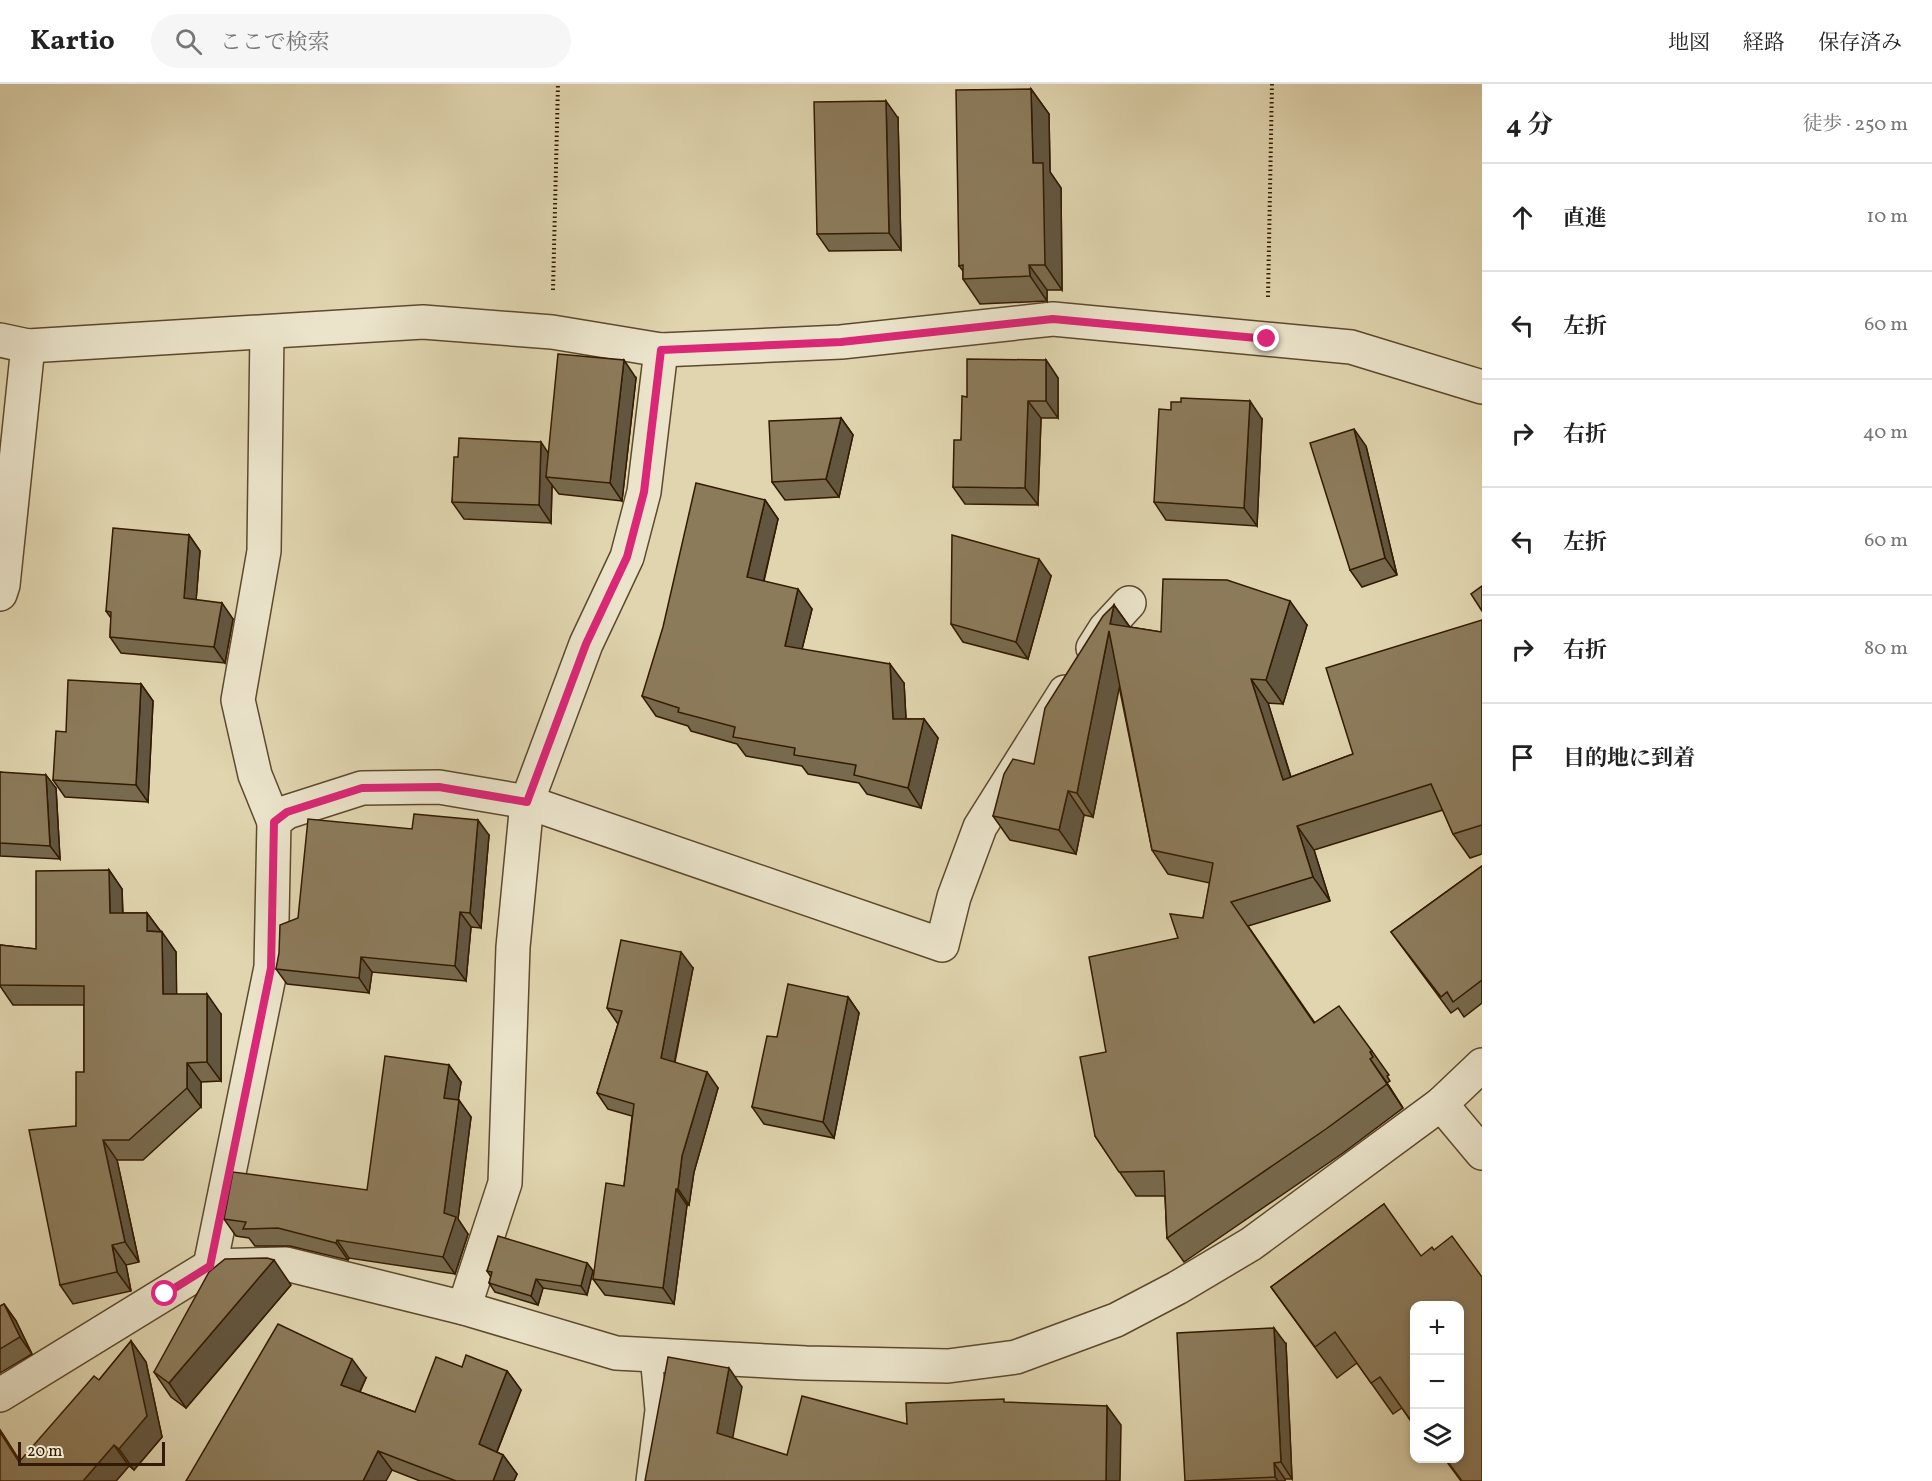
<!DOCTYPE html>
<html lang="ja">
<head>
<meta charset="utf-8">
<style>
	:root { --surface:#fff; --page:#f6f6f6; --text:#222; --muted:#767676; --line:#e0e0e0 }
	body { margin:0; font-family:Vollkorn,"Noto Serif JP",serif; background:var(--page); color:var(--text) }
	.controls { position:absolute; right:18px; bottom:18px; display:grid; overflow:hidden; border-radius:12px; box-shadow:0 3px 9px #0003 }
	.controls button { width:54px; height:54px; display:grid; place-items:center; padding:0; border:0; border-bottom:2px solid var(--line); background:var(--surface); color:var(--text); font:30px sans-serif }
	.scale { position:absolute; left:18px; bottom:15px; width:147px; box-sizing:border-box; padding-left:6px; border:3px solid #321a00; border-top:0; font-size:16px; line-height:21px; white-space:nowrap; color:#321a00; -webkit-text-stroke:4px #ebe4cb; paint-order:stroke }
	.stop { position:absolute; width:18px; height:18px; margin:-14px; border:4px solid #db2777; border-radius:50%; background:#fff }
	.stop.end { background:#db2777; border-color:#fff; box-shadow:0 2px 6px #0008 }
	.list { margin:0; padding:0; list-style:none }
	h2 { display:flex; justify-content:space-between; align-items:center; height:78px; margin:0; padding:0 24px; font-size:26px }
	h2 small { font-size:20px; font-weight:400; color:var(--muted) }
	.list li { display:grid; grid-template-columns:39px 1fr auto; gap:18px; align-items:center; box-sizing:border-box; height:108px; padding:0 24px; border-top:2px solid var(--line) }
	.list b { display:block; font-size:22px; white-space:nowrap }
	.list em { font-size:20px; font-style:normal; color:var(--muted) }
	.icon { flex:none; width:33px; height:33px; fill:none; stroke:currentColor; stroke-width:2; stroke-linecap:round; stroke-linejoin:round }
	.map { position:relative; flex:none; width:1482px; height:1397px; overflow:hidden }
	header { display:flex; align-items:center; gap:36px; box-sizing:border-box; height:84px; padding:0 30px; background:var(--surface); border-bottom:2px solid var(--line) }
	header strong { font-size:28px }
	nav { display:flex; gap:33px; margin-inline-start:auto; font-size:21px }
	.search { width:420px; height:54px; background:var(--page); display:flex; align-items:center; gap:15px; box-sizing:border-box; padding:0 21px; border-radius:33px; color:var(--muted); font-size:22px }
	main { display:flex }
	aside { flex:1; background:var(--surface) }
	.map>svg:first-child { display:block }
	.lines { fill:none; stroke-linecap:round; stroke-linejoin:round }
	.lane-casing { stroke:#5e492c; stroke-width:24 }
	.street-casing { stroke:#5e492c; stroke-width:36 }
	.path { stroke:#321a00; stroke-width:4; stroke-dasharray:1.5 3; stroke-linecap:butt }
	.lane { stroke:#ebe4cb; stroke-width:21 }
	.street { stroke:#ebe4cb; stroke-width:33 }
	.wall { fill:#786a4e; stroke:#321a00; stroke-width:1.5 }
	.shaded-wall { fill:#625640; stroke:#321a00; stroke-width:1.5 }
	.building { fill:#8c7b5b; stroke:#321a00; stroke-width:1.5 }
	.route { stroke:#db2777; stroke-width:8 }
</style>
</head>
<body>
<header>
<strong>Kartio</strong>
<div class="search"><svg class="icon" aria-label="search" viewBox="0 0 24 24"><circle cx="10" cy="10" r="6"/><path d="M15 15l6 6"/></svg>ここで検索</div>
<nav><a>地図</a><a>経路</a><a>保存済み</a></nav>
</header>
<main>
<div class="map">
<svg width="1482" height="1397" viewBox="0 0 1482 1397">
	<rect width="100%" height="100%" fill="#e0d5af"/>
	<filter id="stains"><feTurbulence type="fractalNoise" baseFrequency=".00333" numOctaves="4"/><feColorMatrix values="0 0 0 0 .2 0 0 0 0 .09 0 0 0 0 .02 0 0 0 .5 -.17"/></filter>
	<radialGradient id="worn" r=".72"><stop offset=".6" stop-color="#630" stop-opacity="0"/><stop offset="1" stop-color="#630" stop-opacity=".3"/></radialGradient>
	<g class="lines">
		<g class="lane-casing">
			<path id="lane" d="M647,1397L656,1326L651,1271"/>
		</g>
		<g class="street-casing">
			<g id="street">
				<path d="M267,248L264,467L238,616L255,691L274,738"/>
				<path d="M0,256L28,262L423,238L552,248L661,266L841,258L1053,235L1351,263L1482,303"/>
				<path d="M0,510L3,501L28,262"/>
				<path d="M1093,564L1105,545L1129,519"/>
				<path d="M1441,1020L1482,1069"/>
				<path d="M210,1182L271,883L274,738L287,728L362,704L439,703L527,718L942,861L954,813L980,743L1065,608"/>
				<path d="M464,1224L505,1099L513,863L527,718L586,560L627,473L644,408L661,266"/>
				<path d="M0,1311L210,1182L286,1180L464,1224L616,1269L806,1279L948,1282L1016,1273L1116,1236L1177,1204L1251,1160L1441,1020L1482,981"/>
			</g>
		</g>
		<g class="path">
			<path d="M553,206L558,0"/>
			<path d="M1268,213L1272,0"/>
		</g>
		<use href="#lane" class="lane"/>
		<use href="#street" class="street"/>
	</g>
	<g class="wall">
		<path d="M1031,5L1049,30L1050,88L1061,104L1062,206H1047V217L980,220L963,195V187L959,182Z"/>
		<path d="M898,34L901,166L829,167L817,150Z"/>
		<path d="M1046,276L1058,294V334H1041L1038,421L965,420L953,403L961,356L967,313Z"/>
		<path d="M636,294L622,417L559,410L552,401L551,439L464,435L452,418L458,373L549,369Z"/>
		<path d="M841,334L853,351L839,413L785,416L772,398Z"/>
		<path d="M1262,335L1257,442L1166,436L1154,418Z"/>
		<path d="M1366,362L1397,491L1362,503L1350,486Z"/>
		<path d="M765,416L778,435L764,497L812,525L802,565L904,599L906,635H924L938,654L921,724L867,710L859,699L808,690L802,682L746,672L737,660L691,647L688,642L656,632L642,612Z"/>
		<path d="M189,451L200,467L196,516L233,535L225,579L121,569L110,553L111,534L106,527Z"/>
		<path d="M1051,492L1028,575L963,558L951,540Z"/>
		<path d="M1114,521L1130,543L1161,548L1307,541L1283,620L1268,619L1291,693L1353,670L1482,536V770L1470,774L1453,750L1443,726L1314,766L1330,817L1248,842L1315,939L1372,967L1389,991L1387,992L1390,997L1387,999L1403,1024L1343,1069L1184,1178L1167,1154L1165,1112H1136L1095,1052L1106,968L1178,854L1203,834L1210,799L1168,790L1152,766L1119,602L1093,733L1084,731L1076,770L1010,756L993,732L1034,680Z"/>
		<path d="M141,600L153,617L148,718L65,713L53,696L66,648Z"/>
		<path d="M0,688L56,704L60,775L0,772Z"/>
		<path d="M412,745L489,751L481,844L471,843L466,897L372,888L369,909L287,900L276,885L298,834Z"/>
		<path d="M1482,782V919L1464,933L1458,924L1451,929L1391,848Z"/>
		<path d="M109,786L122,805L123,829H147L176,868V910L221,930V997L201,998V1023L143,1076H117L139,1178L126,1181L131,1207L73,1220L60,1201L76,1042L84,988V921H13L0,902V861L36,865Z"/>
		<path d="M693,884L675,978L718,1004L694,1088L689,1121H687L674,1220L605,1211L593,1195L624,1102L632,1032L608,1025L597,1009L618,940L607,924Z"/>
		<path d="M848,913L859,929L834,1054L764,1040L752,1023L777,953Z"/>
		<path d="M449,981L461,998L458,1016L471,1033L458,1135L468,1150L455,1190L349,1174L348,1176L290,1162H255L249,1154L236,1152L224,1135L367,1106Z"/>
		<path d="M1384,1120L1482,1397H1461L1444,1374H1460L1414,1221V1342L1402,1324L1393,1330L1357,1279L1337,1294L1271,1203Z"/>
		<path d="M587,1179L593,1187L587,1211L543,1204L538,1221L495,1208L489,1199L491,1193L487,1187Z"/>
		<path d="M291,1201L186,1324L171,1313L154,1288Z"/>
		<path d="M4,1220L16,1237L32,1270L0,1289V1222Z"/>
		<path d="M131,1257L146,1278L162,1353L134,1386L129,1382L116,1397H0V1346L20,1377L99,1296Z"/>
		<path d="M1286,1260L1292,1395H1285V1397H1185Z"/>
		<path d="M462,1283L507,1287L521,1306L497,1368L503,1371L517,1390L514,1397H420L392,1386L186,1397L366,1294L360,1308L415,1328Z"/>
	</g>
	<g class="shaded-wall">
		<path d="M1031,5L1049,30L1050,88L1061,104L1062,206L1045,181L1033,79Z"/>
		<path d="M886,17L898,34L901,166L889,149Z"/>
		<path d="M1029,181L1047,206V217L1030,192Z"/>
		<path d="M624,276L636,294L622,417L610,399Z"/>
		<path d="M1046,276L1058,294V334L1046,317Z"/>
		<path d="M1028,317L1041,334L1038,421L1025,404Z"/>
		<path d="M1250,317L1262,335L1257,442L1244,424Z"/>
		<path d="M841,334L853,351L839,413L826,395Z"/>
		<path d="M1354,345L1366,362L1397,491L1385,474Z"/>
		<path d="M541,358L553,376L546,393L552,401L551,439L539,421Z"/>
		<path d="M765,416L778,435L760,512L747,493Z"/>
		<path d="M189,451L200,467L195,530L184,514Z"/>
		<path d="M1039,475L1051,492L1028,575L1016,558Z"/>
		<path d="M798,505L812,525L798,581L785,562Z"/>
		<path d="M1290,517L1307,541L1283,620L1266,596Z"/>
		<path d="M222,519L233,535L225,579L214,563Z"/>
		<path d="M1114,521L1131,545L1110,540Z"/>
		<path d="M1109,547L1126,571L1093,733L1077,709Z"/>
		<path d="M890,580L904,599L907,654L893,635Z"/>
		<path d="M1251,595L1268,619L1299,720L1283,696Z"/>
		<path d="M141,600L153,617L148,718L136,701Z"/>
		<path d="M924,635L938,654L921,724L908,704Z"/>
		<path d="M46,691L56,704L60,775L50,762Z"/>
		<path d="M1068,707L1084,731L1076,770L1059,746Z"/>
		<path d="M478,736L489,751L481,844L470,829Z"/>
		<path d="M1297,742L1314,766L1330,817L1313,793Z"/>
		<path d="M109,786L122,805L123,848L110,829Z"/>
		<path d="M460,828L471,843L466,897L455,882Z"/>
		<path d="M147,829L161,848L147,847Z"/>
		<path d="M162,848L176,868L177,930L163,910Z"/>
		<path d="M681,868L693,884L672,990L661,974Z"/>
		<path d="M361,873L372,888L369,909L359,894Z"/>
		<path d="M207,910L221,930V997L207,978Z"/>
		<path d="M848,913L859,929L834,1054L823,1038Z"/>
		<path d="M1370,975L1387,999L1403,1024L1387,1000Z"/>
		<path d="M187,979L201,998V1023L187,1004Z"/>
		<path d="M449,981L461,998L456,1031L444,1014Z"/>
		<path d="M707,988L718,1004L694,1088L689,1121L678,1105L682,1072Z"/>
		<path d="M459,1016L471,1033L458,1135L468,1150L455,1190L443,1173L444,1129Z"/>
		<path d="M103,1056L117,1076L139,1178L125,1158Z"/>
		<path d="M676,1105L687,1121L674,1220L663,1204Z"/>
		<path d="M337,1156L349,1174L348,1176L336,1159Z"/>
		<path d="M112,1161L126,1181L131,1207L117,1188Z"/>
		<path d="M274,1176L291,1201L186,1324L169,1299Z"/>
		<path d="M587,1179L593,1187L587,1211L581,1202Z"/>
		<path d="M536,1195L543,1204L538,1221L531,1212Z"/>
		<path d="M4,1220L16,1237L32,1270L20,1253Z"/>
		<path d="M1274,1244L1286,1260L1292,1395L1281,1378Z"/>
		<path d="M131,1257L146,1278L162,1353L134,1386L119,1365Z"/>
		<path d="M352,1275L366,1294L354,1320L341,1301Z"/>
		<path d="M729,1284L742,1303L730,1369L717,1349Z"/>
		<path d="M507,1287L521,1306L492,1380L479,1360Z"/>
		<path d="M1107,1322L1121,1341L1120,1397H1106Z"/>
		<path d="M0,1346L6,1355L32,1397L19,1378L0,1348Z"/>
		<path d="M114,1361L129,1382L116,1397H83Z"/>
		<path d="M378,1367L392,1386L386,1397H363Z"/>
		<path d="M503,1371L517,1390L514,1397H493Z"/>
		<path d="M1274,1379L1285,1395V1397H1278L1275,1393Z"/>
	</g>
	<g class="building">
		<path d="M1031,5L1033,79H1043L1045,181H1029L1030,192L963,195V181L959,182L956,6Z"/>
		<path d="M886,17L889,149L817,150L814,18Z"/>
		<path d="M558,270L624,276L610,399L546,393Z"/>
		<path d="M967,275L1046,276V317H1028L1025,404L953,403L954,356H961L962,312L967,313Z"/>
		<path d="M1181,314L1250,317L1244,424L1154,418L1159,325L1171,326V318H1181Z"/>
		<path d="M841,334L826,395L772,398L769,337Z"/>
		<path d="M1354,345L1385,474L1350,486L1310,359Z"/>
		<path d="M459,354L541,358L539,421L452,418L454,373H458Z"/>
		<path d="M696,399L765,416L747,493L798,505L785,562L890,580L893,635H924L908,704L854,691L856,681L794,671L795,664L733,653L735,643L678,628L679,624L642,612L663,543Z"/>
		<path d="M113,444L189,451L184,514L222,519L214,563L110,553L111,528L106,527Z"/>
		<path d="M952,451L1039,475L1016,558L951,540Z"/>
		<path d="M1163,495L1227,496L1290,517L1266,596L1251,595L1283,696L1353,670L1326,584L1482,536V741L1453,750L1431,700L1297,742L1313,793L1231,818L1314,939L1339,922L1372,967L1370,968L1373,973L1370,975L1387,1000L1326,1045L1167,1154L1164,1087L1119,1088L1095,1052L1080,973L1106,968L1089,873L1178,854L1170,830L1203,834L1213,779L1152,766L1109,547L1077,709L1068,707L1059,746L993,732L1004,690L1013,675L1034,680L1045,624L1103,532L1114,521L1110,540L1161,548Z"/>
		<path d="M1482,502V527L1471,510Z"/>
		<path d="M68,596L141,600L136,701L53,696L56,647L66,648Z"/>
		<path d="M0,688L46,691L50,762L0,759Z"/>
		<path d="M414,730L478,736L470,829L460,828L455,882L361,873L359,894L276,885L279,869L280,841L298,834L308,735L412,745Z"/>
		<path d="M1482,782V896L1453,918L1447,908L1441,913L1391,848Z"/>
		<path d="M109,786L110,829H147V847L162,848L163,910H207V978L187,979V1004L129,1056H103L125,1158L112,1161L117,1188L60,1201L29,1046L76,1042V988H84V902L0,901V861L36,865V787Z"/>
		<path d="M621,856L681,868L661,974L707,988L682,1072L678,1105H676L663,1204L593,1195L606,1099L624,1102L634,1020L597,1009L622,927L607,924Z"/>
		<path d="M788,900L848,913L823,1038L752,1023L767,952L777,953Z"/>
		<path d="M385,972L449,981L444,1014L459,1016L444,1129L456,1133L443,1173L337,1156L336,1159L278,1144L243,1145L246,1138L224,1135L233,1088L367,1106Z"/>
		<path d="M1384,1120L1421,1172L1432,1163L1434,1166L1452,1152L1482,1193V1397H1462L1445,1374H1460V1221H1414V1332L1413,1331L1409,1334L1380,1293L1371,1299L1335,1248L1315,1263L1271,1203Z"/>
		<path d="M498,1152L587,1179L581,1202L536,1195L531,1212L489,1199L492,1188L487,1187Z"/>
		<path d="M267,1174L274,1176L169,1299L154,1288L209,1188L225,1175Z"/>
		<path d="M4,1220L20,1253L0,1265V1222Z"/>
		<path d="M278,1240L352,1275L341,1301L415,1328L436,1273L462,1283L466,1271L507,1287L479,1360L503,1371L493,1397H456L378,1367L363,1397H186Z"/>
		<path d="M1274,1244L1281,1378L1274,1379L1275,1393L1185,1397L1177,1249Z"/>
		<path d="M131,1257L147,1332L119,1365L114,1361L83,1397H0V1348L19,1378L94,1292L99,1296Z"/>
		<path d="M668,1273L729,1284L717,1349L787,1371L802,1312L907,1340L906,1319L1004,1315V1318L1107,1322L1106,1397H645Z"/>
	</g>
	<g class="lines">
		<path class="route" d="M165,1210L210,1182L271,884L274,738L287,728L362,704L439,703L527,718L586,560L627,473L644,408L661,266L841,258L1053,235L1267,255"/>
	</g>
	<rect width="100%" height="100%" filter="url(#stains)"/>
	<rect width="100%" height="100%" fill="url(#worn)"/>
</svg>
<div class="controls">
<button>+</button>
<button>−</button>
<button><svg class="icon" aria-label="layers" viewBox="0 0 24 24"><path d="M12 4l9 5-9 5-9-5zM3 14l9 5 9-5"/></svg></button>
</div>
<div class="scale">20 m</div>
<div class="stop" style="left:165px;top:1210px"></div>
<div class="stop end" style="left:1267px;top:255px"></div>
</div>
<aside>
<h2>4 分<small>徒歩 · 250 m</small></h2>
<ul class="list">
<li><svg class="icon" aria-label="ahead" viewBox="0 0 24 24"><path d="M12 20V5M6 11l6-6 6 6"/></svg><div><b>直進</b></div><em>10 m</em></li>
<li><svg class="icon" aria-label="left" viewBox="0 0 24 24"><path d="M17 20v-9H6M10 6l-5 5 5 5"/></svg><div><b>左折</b></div><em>60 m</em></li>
<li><svg class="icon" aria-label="right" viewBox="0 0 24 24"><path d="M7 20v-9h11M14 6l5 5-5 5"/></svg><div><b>右折</b></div><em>40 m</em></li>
<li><svg class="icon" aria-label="left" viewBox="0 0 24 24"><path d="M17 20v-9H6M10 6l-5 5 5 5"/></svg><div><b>左折</b></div><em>60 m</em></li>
<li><svg class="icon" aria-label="right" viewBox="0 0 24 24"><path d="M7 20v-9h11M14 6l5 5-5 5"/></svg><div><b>右折</b></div><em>80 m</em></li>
<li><svg class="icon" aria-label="arrive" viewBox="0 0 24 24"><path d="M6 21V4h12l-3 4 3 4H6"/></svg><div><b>目的地に到着</b></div></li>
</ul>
</aside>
</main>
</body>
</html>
